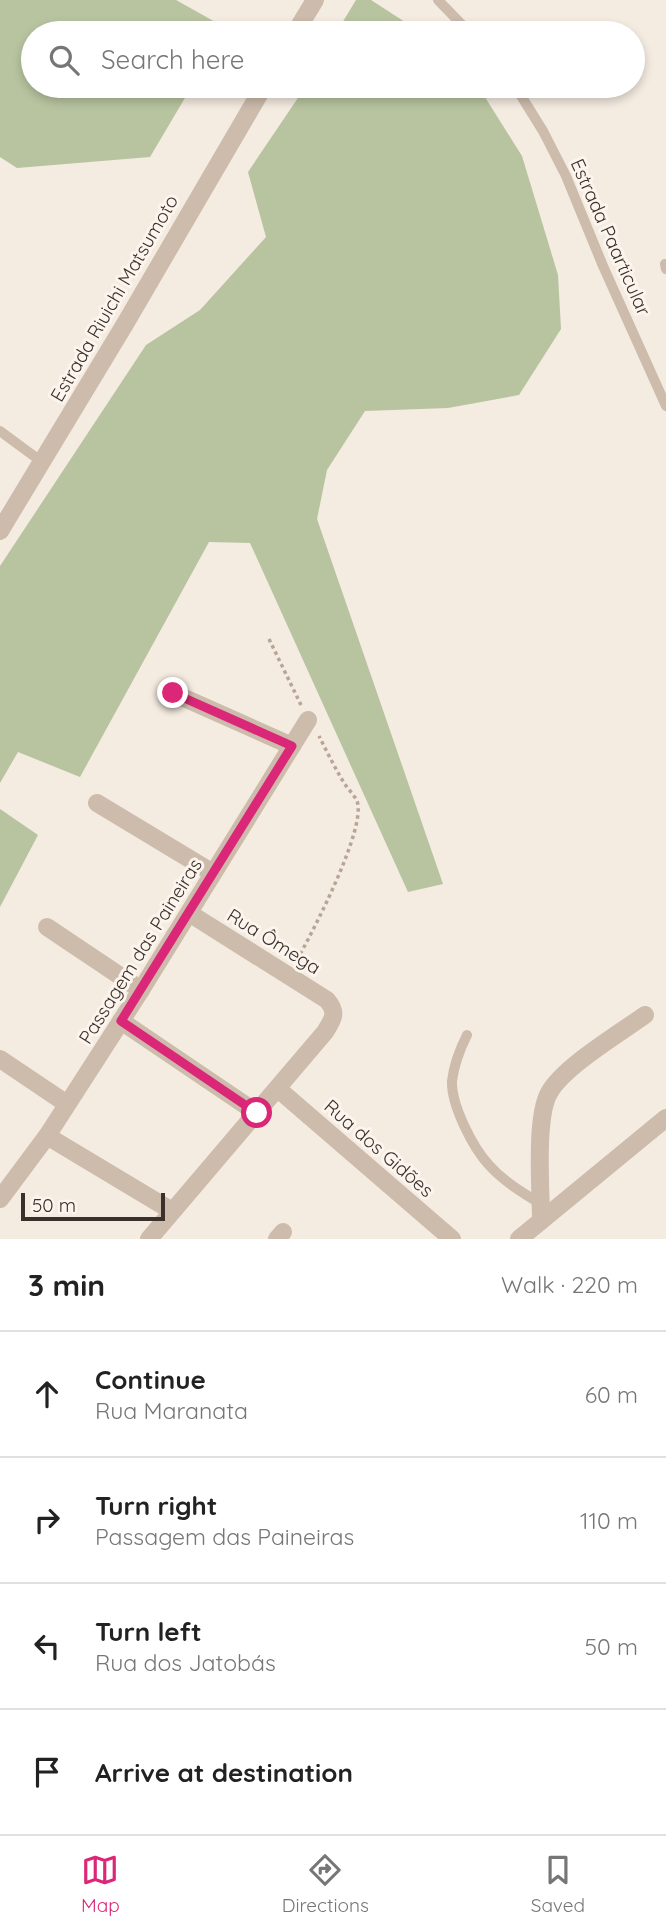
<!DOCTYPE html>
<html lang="en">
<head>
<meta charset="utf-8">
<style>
	:root { --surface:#fff; --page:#f2f2f2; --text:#222; --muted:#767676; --line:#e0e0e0; --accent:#db2777 }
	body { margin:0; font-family:Quicksand,sans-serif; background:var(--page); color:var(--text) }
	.scale { position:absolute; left:21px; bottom:18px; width:144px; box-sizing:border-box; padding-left:7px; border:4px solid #3b302b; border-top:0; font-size:19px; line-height:24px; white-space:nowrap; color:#3b302b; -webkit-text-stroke:5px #fbf5ee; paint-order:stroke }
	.stop { position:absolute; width:21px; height:21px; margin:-16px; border:5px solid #db2777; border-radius:50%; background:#fff }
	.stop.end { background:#db2777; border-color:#fff; box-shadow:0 2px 7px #0008 }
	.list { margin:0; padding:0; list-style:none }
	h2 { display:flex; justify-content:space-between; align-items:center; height:91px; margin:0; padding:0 28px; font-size:30px }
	h2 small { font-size:23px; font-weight:400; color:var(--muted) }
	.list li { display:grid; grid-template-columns:46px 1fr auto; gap:21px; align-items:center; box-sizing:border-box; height:126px; padding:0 28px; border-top:2px solid var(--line) }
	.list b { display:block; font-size:26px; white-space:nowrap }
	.list p { margin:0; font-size:23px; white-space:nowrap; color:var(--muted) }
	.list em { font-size:23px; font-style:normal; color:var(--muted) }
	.icon { flex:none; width:38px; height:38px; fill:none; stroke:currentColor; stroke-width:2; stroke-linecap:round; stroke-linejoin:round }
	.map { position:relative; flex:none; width:666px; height:1239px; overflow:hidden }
	.search { position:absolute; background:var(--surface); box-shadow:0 4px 10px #0003; left:21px; right:21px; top:21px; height:77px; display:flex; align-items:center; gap:18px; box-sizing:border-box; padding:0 24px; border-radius:38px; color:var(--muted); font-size:26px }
	.sheet { height:595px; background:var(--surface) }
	nav { display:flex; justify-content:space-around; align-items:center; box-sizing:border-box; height:98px; border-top:2px solid var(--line); background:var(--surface); font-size:19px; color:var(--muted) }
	nav a { display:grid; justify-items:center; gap:4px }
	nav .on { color:var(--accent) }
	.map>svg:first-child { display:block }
	.green { fill:#b8c4a0 }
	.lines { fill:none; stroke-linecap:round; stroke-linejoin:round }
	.path { stroke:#b9a596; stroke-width:3.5; stroke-dasharray:3.5 3.5; stroke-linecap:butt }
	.service { stroke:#cdbbac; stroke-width:10 }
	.minor { stroke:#cdbbac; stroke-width:18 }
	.tertiary { stroke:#cdbbac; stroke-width:18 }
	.route { stroke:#db2777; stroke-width:9 }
	.labels { text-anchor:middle; stroke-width:6; stroke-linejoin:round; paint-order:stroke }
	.street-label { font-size:19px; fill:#3b302b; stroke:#fbf5ee }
</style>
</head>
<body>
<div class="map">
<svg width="666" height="1239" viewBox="0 0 666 1239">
	<rect width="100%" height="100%" fill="#f4ebe1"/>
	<g class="green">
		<path d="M0,0H176L226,28L223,33H33V86H192L150,157L17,168L0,157Z"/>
		<path d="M356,0H371L422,33H336Z"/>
		<path d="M306,86H478L522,156L558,275L561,329L519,395L448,408L365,411L327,470L317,519L443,884L408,892L250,543L209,542L80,777L18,752L0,783V566L146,345L200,310L266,237L248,172Z"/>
		<path d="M0,809L38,835L0,907Z"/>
	</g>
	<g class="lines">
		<g class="path">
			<path d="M269,639L301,705"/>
			<path d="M297,960C312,933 367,828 357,801C354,795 348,789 344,783C335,768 327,752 319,736"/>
		</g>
		<g class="service">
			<path d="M438,0L470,33"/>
			<path d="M515,86L543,131L566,176L603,266L666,406"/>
			<path d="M665,264L666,269"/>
			<path d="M0,431L42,462"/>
			<path d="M467,1035C460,1049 454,1064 452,1081C451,1105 473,1148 489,1165C503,1181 523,1193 541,1204"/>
		</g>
		<g class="minor">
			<path d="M173,693L292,746"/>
			<path d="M97,803L213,873"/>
			<path d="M47,927L141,990"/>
			<path d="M121,1021L257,1113"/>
			<path d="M0,1059L67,1104"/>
			<path d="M278,1089L452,1239"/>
			<path d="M47,1136L172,1211"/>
			<path d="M0,1199L47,1136L141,990L308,720"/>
			<path d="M541,1221C541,1190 535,1118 549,1093C563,1067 620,1033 645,1015"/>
			<path d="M149,1239L325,1032C333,1019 338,1013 327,1000L189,913"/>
			<path d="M277,1239L283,1232"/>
			<path d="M519,1239L666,1118"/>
		</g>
		<g class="tertiary">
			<path d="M295,33L315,0"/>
			<path d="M0,531L125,324L264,86"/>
		</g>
	</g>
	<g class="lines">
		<path class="route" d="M173,693L292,746L121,1021L257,1113"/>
	</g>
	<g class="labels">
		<g class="street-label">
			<text transform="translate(611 237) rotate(66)" y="7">Estrada Paarticular</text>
			<text transform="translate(114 298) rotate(-60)" y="7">Estrada Riuichi Matsumoto</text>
			<text transform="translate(274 941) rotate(32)" y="7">Rua Ômega</text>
			<text transform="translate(140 951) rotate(-58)" y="7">Passagem das Paineiras</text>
			<text transform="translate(379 1148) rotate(41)" y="7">Rua dos Gidões</text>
		</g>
	</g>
</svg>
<div class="scale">50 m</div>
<div class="stop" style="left:257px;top:1113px"></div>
<div class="stop end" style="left:173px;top:693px"></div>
<div class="search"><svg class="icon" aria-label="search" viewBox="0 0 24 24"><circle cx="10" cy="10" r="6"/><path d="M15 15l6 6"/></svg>Search here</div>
</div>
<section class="sheet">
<h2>3 min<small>Walk · 220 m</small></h2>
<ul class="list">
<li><svg class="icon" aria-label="ahead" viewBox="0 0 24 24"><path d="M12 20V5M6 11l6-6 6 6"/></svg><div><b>Continue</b><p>Rua Maranata</p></div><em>60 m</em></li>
<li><svg class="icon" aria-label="right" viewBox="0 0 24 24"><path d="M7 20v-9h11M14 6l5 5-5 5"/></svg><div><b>Turn right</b><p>Passagem das Paineiras</p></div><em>110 m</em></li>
<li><svg class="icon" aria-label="left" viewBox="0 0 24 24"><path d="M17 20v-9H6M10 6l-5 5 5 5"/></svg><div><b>Turn left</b><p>Rua dos Jatobás</p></div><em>50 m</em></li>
<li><svg class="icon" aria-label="arrive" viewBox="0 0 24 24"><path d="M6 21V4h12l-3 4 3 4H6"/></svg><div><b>Arrive at destination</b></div></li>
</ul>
</section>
<nav>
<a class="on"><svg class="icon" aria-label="map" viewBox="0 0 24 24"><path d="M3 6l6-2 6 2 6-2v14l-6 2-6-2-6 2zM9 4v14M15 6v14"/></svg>Map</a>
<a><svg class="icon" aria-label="directions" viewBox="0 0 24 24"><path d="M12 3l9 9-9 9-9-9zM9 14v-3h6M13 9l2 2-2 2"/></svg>Directions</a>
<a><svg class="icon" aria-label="saved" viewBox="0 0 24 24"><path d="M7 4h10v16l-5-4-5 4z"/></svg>Saved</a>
</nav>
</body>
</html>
